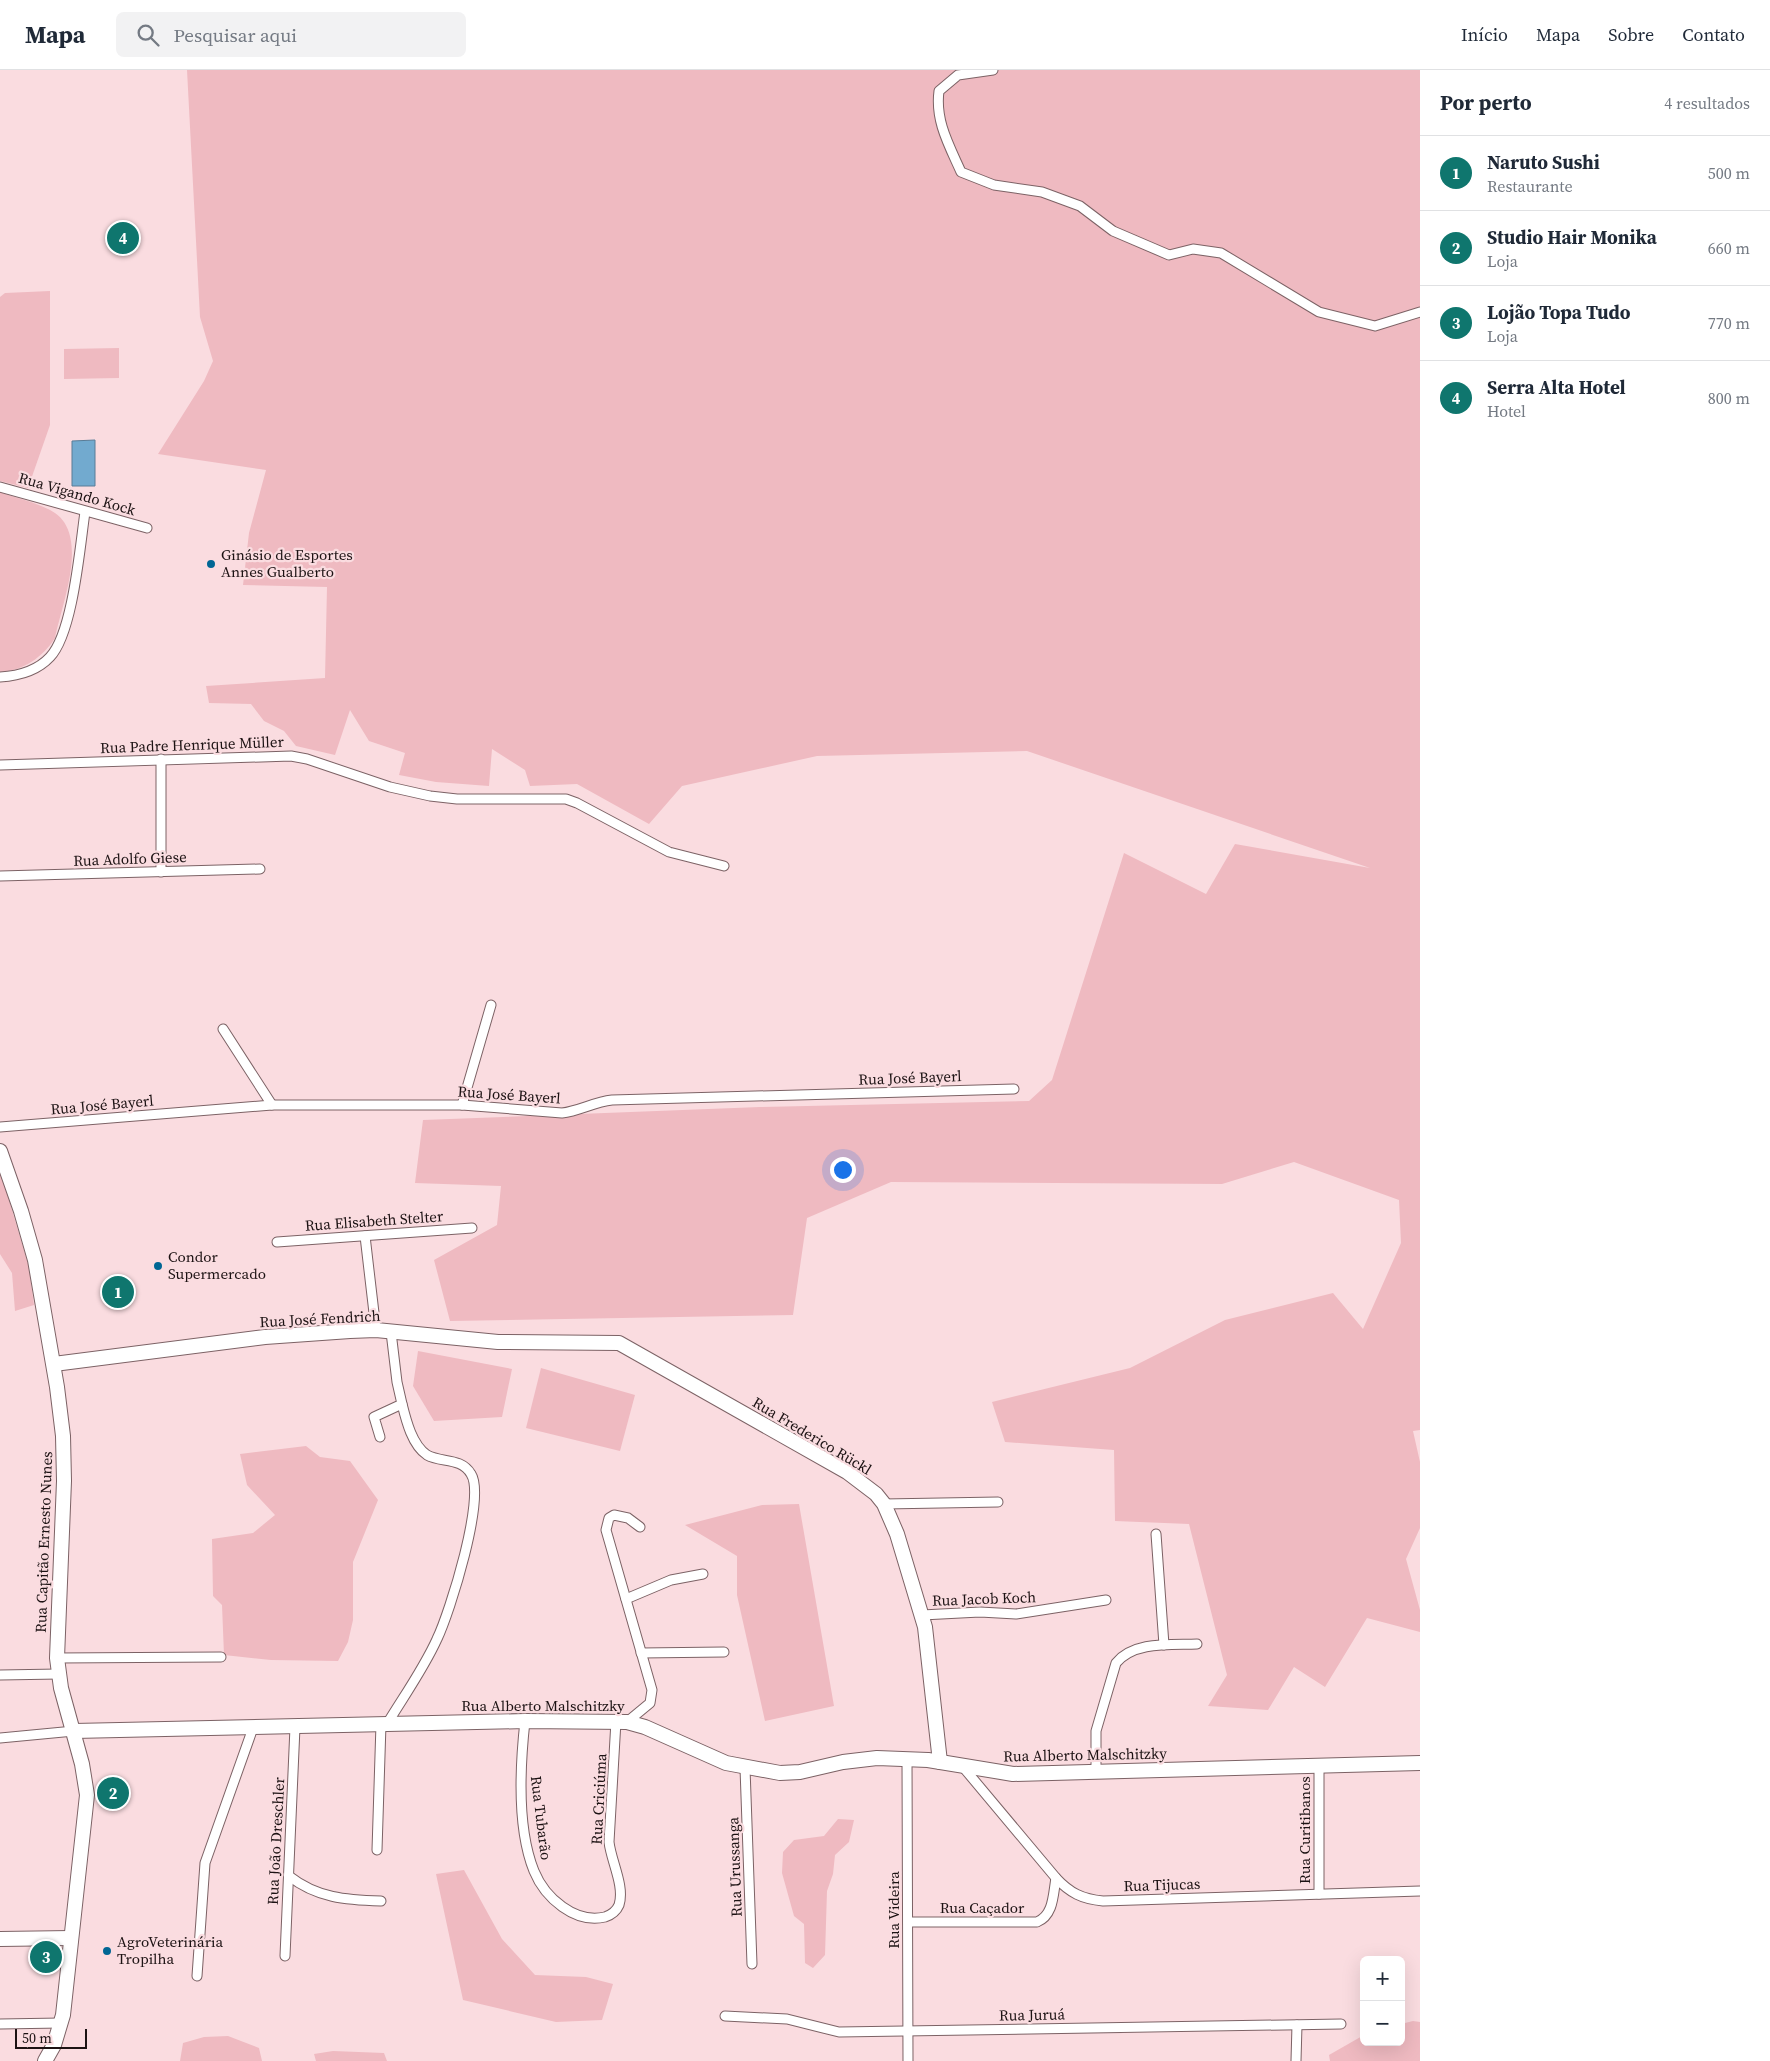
<!DOCTYPE html>
<html lang="pt">
<head>
<meta charset="utf-8">
<style>
	:root { --surface:#fff; --page:#f2f2f3; --text:#1f2937; --muted:#747a83; --line:#e0e1e3; --accent:#0f766e }
	body { margin:0; font-family:"Source Serif 4",serif; background:var(--page); color:var(--text) }
	.controls { position:absolute; right:15px; bottom:15px; display:grid; overflow:hidden; border-radius:8px; box-shadow:0 5px 20px #0002 }
	.controls button { width:45px; height:45px; display:grid; place-items:center; padding:0; border:0; border-bottom:1px solid var(--line); background:var(--surface); color:var(--text); font:25px sans-serif }
	.scale { position:absolute; left:15px; bottom:12px; width:72px; box-sizing:border-box; padding-left:5px; border:2px solid #1c1213; border-top:0; font-size:14px; line-height:18px; white-space:nowrap; color:#1c1213; -webkit-text-stroke:4px #fadce0; paint-order:stroke }
	.you { position:absolute; left:842px; top:1099px; width:18px; height:18px; margin:-12px; border:4px solid #fff; border-radius:50%; background:#1a73e8; box-shadow:0 0 0 8px #1a73e833 }
	.badge { display:grid; place-items:center; width:32px; height:32px; border-radius:50%; background:var(--accent); color:#fff; font-size:16px; font-weight:700 }
	.pin { position:absolute; translate:-50% -50%; border:2px solid #fff; box-shadow:0 1px 5px #0006 }
	.list { margin:0; padding:0; list-style:none }
	h2 { display:flex; justify-content:space-between; align-items:center; height:65px; margin:0; padding:0 20px; font-size:21px }
	h2 small { font-size:16px; font-weight:400; color:var(--muted) }
	.list li { display:grid; grid-template-columns:32px 1fr auto; gap:15px; align-items:center; box-sizing:border-box; height:75px; padding:0 20px; border-top:1px solid var(--line) }
	.list b { display:block; font-size:19px; white-space:nowrap }
	.list p { margin:0; font-size:16px; white-space:nowrap; color:var(--muted) }
	.list em { font-size:16px; font-style:normal; color:var(--muted) }
	.icon { flex:none; width:28px; height:28px; fill:none; stroke:currentColor; stroke-width:2; stroke-linecap:round; stroke-linejoin:round }
	.map { position:relative; flex:none; width:1420px; height:1991px; overflow:hidden }
	header { display:flex; align-items:center; gap:30px; box-sizing:border-box; height:70px; padding:0 25px; background:var(--surface); border-bottom:1px solid var(--line) }
	header strong { font-size:24px }
	nav { display:flex; gap:28px; margin-inline-start:auto; font-size:18px }
	.search { width:350px; height:45px; background:var(--page); display:flex; align-items:center; gap:12px; box-sizing:border-box; padding:0 18px; border-radius:8px; color:var(--muted); font-size:19px }
	main { display:flex }
	aside { flex:1; background:var(--surface) }
	.map>svg:first-child { display:block }
	.green { fill:#efbac1 }
	.water { fill:#72aacf; stroke:#587c97 }
	.lines { fill:none; stroke-linecap:round; stroke-linejoin:round }
	.street-casing { stroke:#7c6265; stroke-width:11 }
	.secondary-casing { stroke:#7c6265; stroke-width:16 }
	.street { stroke:#fff; stroke-width:9 }
	.secondary { stroke:#fff; stroke-width:14 }
	.poi-dot { fill:#006694; stroke:#fadce0; stroke-width:2 }
	.labels { text-anchor:middle; stroke-width:4.5; stroke-linejoin:round; paint-order:stroke }
	.street-label { font-size:15px; fill:#1c1213; stroke:#fadce0 }
	.poi-label { font-size:15px; fill:#1c1213; stroke:#fadce0; text-anchor:start }
</style>
</head>
<body>
<header>
<strong>Mapa</strong>
<div class="search"><svg class="icon" aria-label="search" viewBox="0 0 24 24"><circle cx="10" cy="10" r="6"/><path d="M15 15l6 6"/></svg>Pesquisar aqui</div>
<nav><a>Início</a><a>Mapa</a><a>Sobre</a><a>Contato</a></nav>
</header>
<main>
<div class="map">
<svg width="1420" height="1991" viewBox="0 0 1420 1991">
	<rect width="100%" height="100%" fill="#fadce0"/>
	<g class="green">
		<path d="M187,0H1420V1360L1413,1361L1420,1392V1458L1406,1489L1420,1540V1562L1367,1548L1325,1617L1294,1597L1268,1640L1208,1636L1227,1605L1189,1454L1115,1451L1114,1380L1005,1372L992,1332L1130,1298L1225,1250L1333,1223L1363,1259L1401,1173L1399,1130L1294,1092L1222,1114L891,1112L807,1148L793,1245L450,1251L434,1190L497,1155L501,1116L415,1113L423,1050L760,1037L1029,1031L1052,1010L1124,783L1206,824L1235,774L1370,798L1027,681L817,686L682,716L649,754L577,714L530,716L525,700L492,679L489,716L436,712L399,705L405,683L369,671L350,640L335,685L296,676L284,661L264,651L251,634L209,633L206,616L325,608L327,517L243,515L249,463L266,400L158,384L204,311L213,291L200,247Z"/>
		<path d="M50,221V355L28,418L0,411V227L5,223Z"/>
		<path d="M119,278V308L64,309V279Z"/>
		<path d="M0,422C16,428 35,432 50,440C92,461 62,533 55,568C43,587 23,601 0,602Z"/>
		<path d="M0,1100L29,1197L34,1235L15,1241L12,1203L0,1184Z"/>
		<path d="M418,1281L512,1299L502,1347L434,1351L413,1316Z"/>
		<path d="M541,1298L635,1325L620,1381L526,1358Z"/>
		<path d="M306,1376L320,1387L350,1391L378,1430L353,1492V1550L348,1572L338,1591L271,1590L224,1585L222,1535L213,1526L212,1469L253,1463L275,1445L247,1415L240,1384Z"/>
		<path d="M799,1434L834,1636L765,1651L737,1525V1486L685,1455L762,1435Z"/>
		<path d="M838,1749L854,1750L849,1772L835,1785L833,1804L827,1821L825,1885L813,1898L805,1893L804,1854L794,1846L782,1803L783,1782L794,1770L824,1766Z"/>
		<path d="M464,1800L502,1869L535,1905L586,1907L613,1914L602,1950L556,1952L463,1930L436,1804Z"/>
		<path d="M1413,1951L1420,1952V1991H1330L1329,1985L1364,1965V1972H1401V1954Z"/>
		<path d="M228,1966L259,1978L262,1991H180L183,1973L204,1967Z"/>
		<path d="M333,1981L384,1983L387,1991H316L314,1984Z"/>
	</g>
	<path class="water" d="M95,370V416H72V371Z"/>
	<g class="lines">
		<g class="street-casing">
			<g id="street">
				<path d="M993,0L958,5L939,21C935,51 949,75 961,102L994,115L1042,122L1080,136L1113,161L1169,185L1193,179L1221,183L1319,242L1375,256L1420,242"/>
				<path d="M0,417L147,458"/>
				<path d="M0,607C17,606 37,601 50,587C73,563 80,476 85,442"/>
				<path d="M161,689V802"/>
				<path d="M0,695L291,686L307,689L390,717L430,726L457,729H566L577,733L669,782L724,796"/>
				<path d="M0,806L260,799"/>
				<path d="M223,959L272,1035"/>
				<path d="M462,1035L491,935"/>
				<path d="M0,1057L272,1035H462L562,1043C579,1041 594,1032 612,1030L1014,1019"/>
				<path d="M365,1166L376,1260"/>
				<path d="M277,1172L472,1158"/>
				<path d="M380,1367L374,1347L402,1334L397,1312L391,1262"/>
				<path d="M884,1434L998,1432"/>
				<path d="M1156,1464L1164,1575"/>
				<path d="M626,1529L671,1510L703,1504"/>
				<path d="M922,1545L980,1542L1016,1544L1106,1530"/>
				<path d="M641,1583L724,1582"/>
				<path d="M57,1588L221,1587"/>
				<path d="M0,1605L59,1604"/>
				<path d="M525,1651C520,1696 517,1759 534,1801C545,1828 575,1854 605,1847C611,1845 616,1842 619,1835C625,1816 611,1791 609,1772L616,1651"/>
				<path d="M627,1652L650,1633L652,1620L606,1460L609,1448L614,1445L628,1448L640,1457"/>
				<path d="M387,1654C404,1626 424,1598 437,1569C450,1542 486,1427 471,1404C461,1387 441,1393 427,1385C412,1375 406,1350 402,1334"/>
				<path d="M0,1668L74,1661"/>
				<path d="M907,1689L908,1991"/>
				<path d="M963,1697L1056,1808C1070,1823 1082,1829 1103,1831L1420,1821"/>
				<path d="M745,1698L752,1894"/>
				<path d="M1096,1703V1661L1116,1593C1134,1571 1170,1575 1197,1574"/>
				<path d="M377,1780L381,1654"/>
				<path d="M289,1806C317,1828 346,1830 381,1831"/>
				<path d="M1319,1824V1695"/>
				<path d="M908,1852H1037C1054,1845 1053,1824 1056,1808"/>
				<path d="M285,1886L295,1657"/>
				<path d="M197,1906L205,1793L253,1658"/>
				<path d="M725,1946L787,1949L839,1962L1341,1954"/>
				<path d="M0,1954L61,1953"/>
				<path d="M1296,1991L1297,1955"/>
			</g>
		</g>
		<g class="secondary-casing">
			<g id="secondary">
				<path d="M0,1081L21,1141L35,1190L57,1317L63,1366L64,1411L57,1588L61,1618L82,1694L87,1725L63,1945L54,1975L45,1991"/>
				<path d="M54,1294L265,1267L350,1261L376,1260L498,1272L619,1273L847,1402L876,1424L884,1434L897,1464L925,1557L940,1692"/>
				<path d="M74,1661L525,1651L627,1652L645,1657L726,1693L780,1703L800,1702L843,1692L877,1688L928,1690L1013,1704L1420,1693"/>
				<path d="M0,1869L71,1868"/>
			</g>
		</g>
		<use href="#street" class="street"/>
		<use href="#secondary" class="secondary"/>
	</g>
	<g class="poi-dot">
		<circle cx="211" cy="494" r="5"/>
		<circle cx="158" cy="1196" r="5"/>
		<circle cx="107" cy="1881" r="5"/>
	</g>
	<g class="labels">
		<g class="street-label">
			<text transform="translate(77 424) rotate(16)" y="5">Rua Vigando Kock</text>
			<text transform="translate(192 675) rotate(-2)" y="5">Rua Padre Henrique Müller</text>
			<text transform="translate(130 789) rotate(-2)" y="5">Rua Adolfo Giese</text>
			<text transform="translate(910 1008) rotate(-2)" y="5">Rua José Bayerl</text>
			<text transform="translate(509 1025) rotate(4)" y="5">Rua José Bayerl</text>
			<text transform="translate(102 1035) rotate(-5)" y="5">Rua José Bayerl</text>
			<text transform="translate(374 1151) rotate(-4)" y="5">Rua Elisabeth Stelter</text>
			<text transform="translate(320 1249) rotate(-3)" y="5">Rua José Fendrich</text>
			<text transform="translate(812 1366) rotate(31)" y="5">Rua Frederico Rückl</text>
			<text transform="translate(44 1472) rotate(-88)" y="5">Rua Capitão Ernesto Nunes</text>
			<text transform="translate(984 1529) rotate(-2)" y="5">Rua Jacob Koch</text>
			<text x="543" y="1641">Rua Alberto Malschitzky</text>
			<text transform="translate(1085 1685) rotate(-1)" y="5">Rua Alberto Malschitzky</text>
			<text transform="translate(599 1729) rotate(-87)" y="5">Rua Criciúma</text>
			<text transform="translate(541 1748) rotate(83)" y="5">Rua Tubarão</text>
			<text transform="translate(1305 1760) rotate(-90)" y="5">Rua Curitibanos</text>
			<text transform="translate(276 1771) rotate(-87)" y="5">Rua João Dreschler</text>
			<text transform="translate(735 1797) rotate(-92)" y="5">Rua Urussanga</text>
			<text transform="translate(1162 1815) rotate(-2)" y="5">Rua Tijucas</text>
			<text x="982" y="1843">Rua Caçador</text>
			<text transform="translate(894 1840) rotate(-90)" y="5">Rua Videira</text>
			<text transform="translate(1032 1945) rotate(-1)" y="5">Rua Juruá</text>
		</g>
		<g class="poi-label">
			<text x="221" y="490">Ginásio de Esportes<tspan x="221" dy="17">Annes Gualberto</tspan></text>
			<text x="168" y="1192">Condor<tspan x="168" dy="17">Supermercado</tspan></text>
			<text x="117" y="1877">AgroVeterinária<tspan x="117" dy="17">Tropilha</tspan></text>
		</g>
	</g>
</svg>
<div class="controls">
<button>+</button>
<button>−</button>
</div>
<div class="scale">50 m</div>
<div class="you"></div>
<div class="pin badge" style="left:118px;top:1222px">1</div>
<div class="pin badge" style="left:113px;top:1723px">2</div>
<div class="pin badge" style="left:46px;top:1887px">3</div>
<div class="pin badge" style="left:123px;top:168px">4</div>
</div>
<aside>
<h2>Por perto<small>4 resultados</small></h2>
<ul class="list">
<li><span class="badge">1</span><div><b>Naruto Sushi</b><p>Restaurante</p></div><em>500 m</em></li>
<li><span class="badge">2</span><div><b>Studio Hair Monika</b><p>Loja</p></div><em>660 m</em></li>
<li><span class="badge">3</span><div><b>Lojão Topa Tudo</b><p>Loja</p></div><em>770 m</em></li>
<li><span class="badge">4</span><div><b>Serra Alta Hotel</b><p>Hotel</p></div><em>800 m</em></li>
</ul>
</aside>
</main>
</body>
</html>
